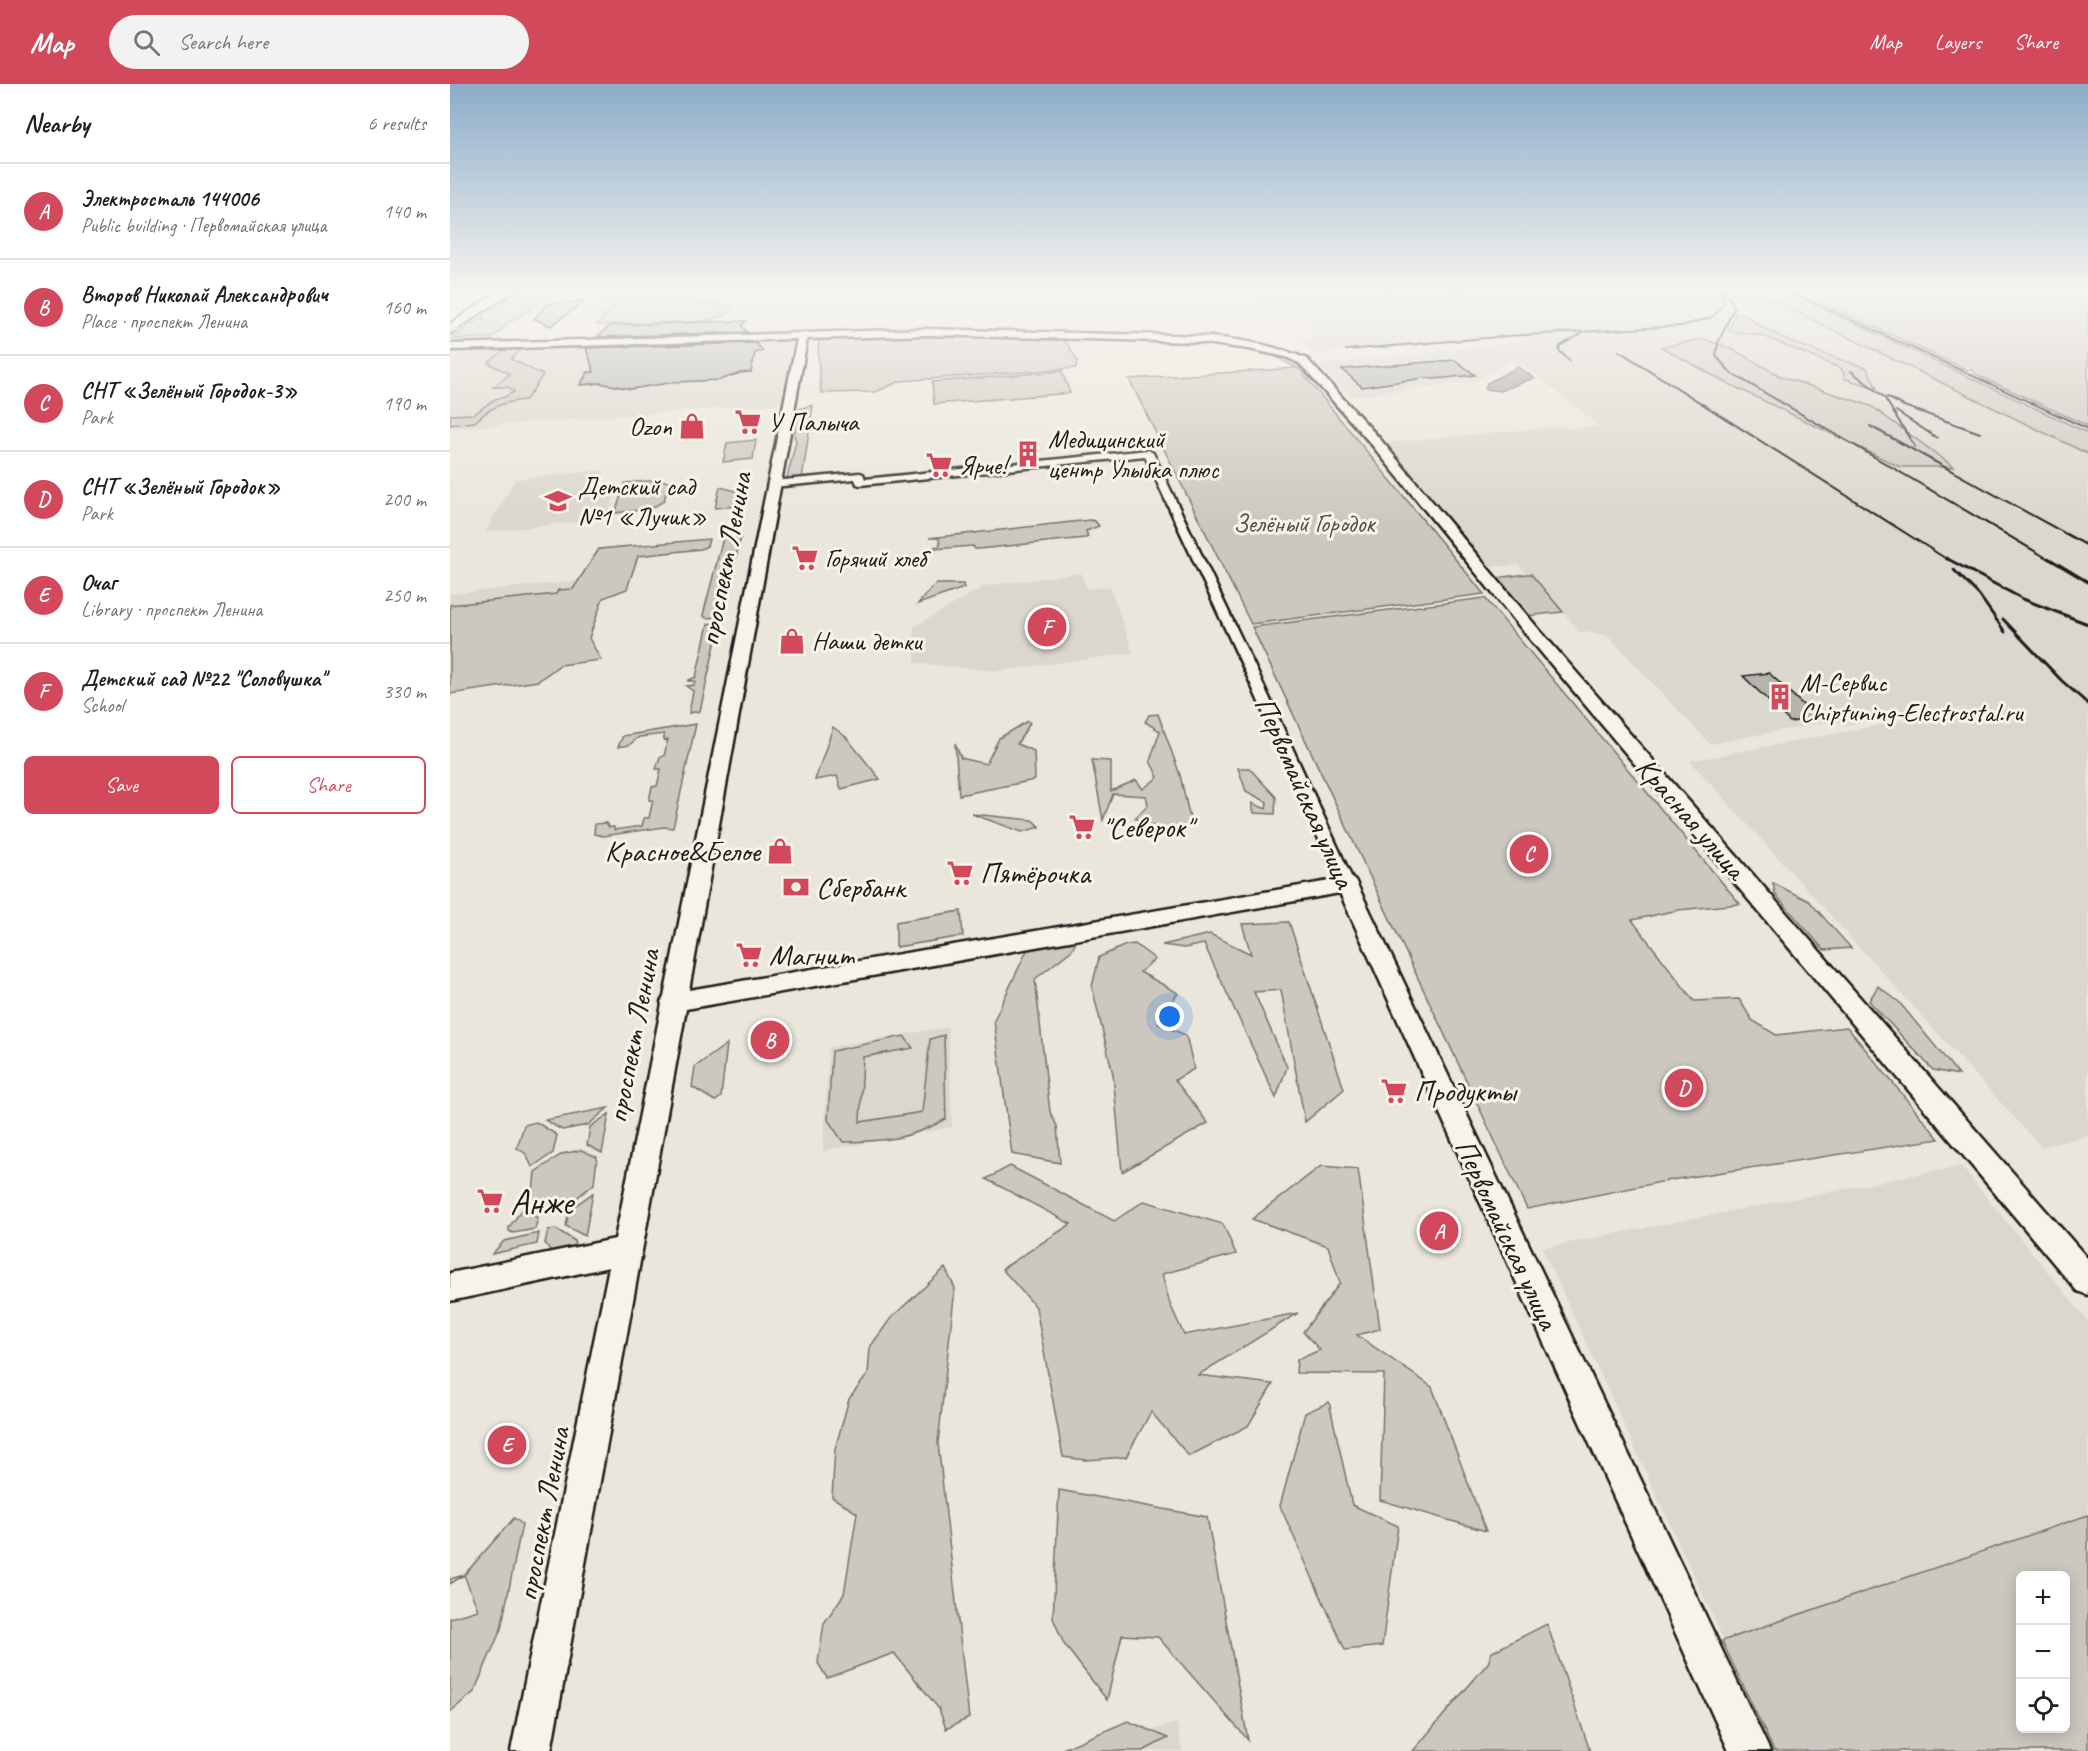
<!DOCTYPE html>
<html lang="en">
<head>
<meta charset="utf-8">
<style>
	:root { --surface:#fff; --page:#f2f2f2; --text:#202124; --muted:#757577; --line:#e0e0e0; --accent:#d1495b }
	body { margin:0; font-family:Caveat,sans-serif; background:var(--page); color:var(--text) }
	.controls { position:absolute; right:18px; bottom:18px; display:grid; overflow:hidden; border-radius:9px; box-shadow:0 3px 15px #0003 }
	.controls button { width:54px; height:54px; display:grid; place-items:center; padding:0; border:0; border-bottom:2px solid var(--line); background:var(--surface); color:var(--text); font:30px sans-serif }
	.you { position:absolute; left:720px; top:933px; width:21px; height:21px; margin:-15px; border:4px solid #fff; border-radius:50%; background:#1a73e8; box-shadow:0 0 0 9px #1a73e833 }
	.badge { display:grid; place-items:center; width:39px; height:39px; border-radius:50%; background:var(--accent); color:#fff; font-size:20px; font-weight:700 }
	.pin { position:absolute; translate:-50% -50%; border:3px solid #fff; box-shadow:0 2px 6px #0006 }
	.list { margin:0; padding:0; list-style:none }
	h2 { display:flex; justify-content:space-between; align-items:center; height:78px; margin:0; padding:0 24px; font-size:26px }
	h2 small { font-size:20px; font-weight:400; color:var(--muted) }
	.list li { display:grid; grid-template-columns:39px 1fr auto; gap:18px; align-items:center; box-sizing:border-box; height:96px; padding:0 24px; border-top:2px solid var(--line) }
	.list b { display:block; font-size:22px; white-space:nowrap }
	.list p { margin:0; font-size:20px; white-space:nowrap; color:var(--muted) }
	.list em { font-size:20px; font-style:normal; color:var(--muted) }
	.actions { display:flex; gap:12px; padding:18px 24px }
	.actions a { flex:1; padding:14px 0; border:2px solid var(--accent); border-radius:9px; text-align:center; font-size:21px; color:var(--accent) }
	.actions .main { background:var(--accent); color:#fff }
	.icon { flex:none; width:33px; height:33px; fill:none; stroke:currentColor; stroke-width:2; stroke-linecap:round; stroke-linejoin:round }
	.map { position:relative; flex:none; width:1638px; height:1667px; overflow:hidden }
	header { display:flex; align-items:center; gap:36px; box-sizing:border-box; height:84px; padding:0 30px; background:var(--accent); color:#fff }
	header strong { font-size:28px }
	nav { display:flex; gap:33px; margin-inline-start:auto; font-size:21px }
	.search { width:420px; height:54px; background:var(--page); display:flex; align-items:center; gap:15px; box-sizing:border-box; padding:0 21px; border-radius:33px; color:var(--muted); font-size:22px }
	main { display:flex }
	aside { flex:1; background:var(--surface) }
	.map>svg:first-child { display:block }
	.built { fill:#dad7ce }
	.green { fill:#ccc8c0; stroke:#74726e; stroke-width:1.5; fill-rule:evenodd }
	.water { fill:#a3a19a; stroke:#6d6c68; stroke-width:1.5 }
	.building { fill:#b6b4ac; stroke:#1c1c1c; stroke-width:1.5 }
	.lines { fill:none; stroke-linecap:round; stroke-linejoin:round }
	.street-casing { stroke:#1c1c1c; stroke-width:5 }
	.secondary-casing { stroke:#1c1c1c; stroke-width:5 }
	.highway-casing { stroke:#1c1c1c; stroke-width:4 }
	.street { fill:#f7f3e8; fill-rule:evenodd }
	.secondary { fill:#f7f3e8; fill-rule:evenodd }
	.highway { fill:#f7f3e8; fill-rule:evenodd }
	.rail-far1 { stroke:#1c1c1c; stroke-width:2 }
	.rail { stroke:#1c1c1c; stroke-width:3 }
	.labels { text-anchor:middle; stroke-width:6; stroke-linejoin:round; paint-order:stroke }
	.far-poi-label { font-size:26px; fill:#1c1c1c; stroke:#f7f3e8; text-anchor:start }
	.far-park-label { font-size:26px; fill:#51504d; stroke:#f7f3e8 }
	.street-label { font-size:30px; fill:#1c1c1c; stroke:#f7f3e8 }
	.poi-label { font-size:30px; fill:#1c1c1c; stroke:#f7f3e8; text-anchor:start }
	.near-poi-label { font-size:36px; fill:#1c1c1c; stroke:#f7f3e8; text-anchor:start }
</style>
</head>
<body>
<header>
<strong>Map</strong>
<div class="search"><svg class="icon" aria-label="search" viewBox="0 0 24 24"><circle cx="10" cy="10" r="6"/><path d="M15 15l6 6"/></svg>Search here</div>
<nav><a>Map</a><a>Layers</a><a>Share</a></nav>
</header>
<main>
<aside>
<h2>Nearby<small>6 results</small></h2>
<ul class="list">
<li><span class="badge">A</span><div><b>Электросталь 144006</b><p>Public building · Первомайская улица</p></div><em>140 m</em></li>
<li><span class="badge">B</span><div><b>Второв Николай Александрович</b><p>Place · проспект Ленина</p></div><em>160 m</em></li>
<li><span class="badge">C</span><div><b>СНТ «Зелёный Городок-3»</b><p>Park</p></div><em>190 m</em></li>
<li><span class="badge">D</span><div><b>СНТ «Зелёный Городок»</b><p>Park</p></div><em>200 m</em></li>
<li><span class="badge">E</span><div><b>Очаг</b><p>Library · проспект Ленина</p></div><em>250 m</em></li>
<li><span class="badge">F</span><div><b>Детский сад №22 &quot;Соловушка&quot;</b><p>School</p></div><em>330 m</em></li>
</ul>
<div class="actions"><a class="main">Save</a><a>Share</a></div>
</aside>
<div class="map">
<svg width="1638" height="1667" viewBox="0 0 1638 1667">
	<rect width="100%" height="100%" fill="#eae6dc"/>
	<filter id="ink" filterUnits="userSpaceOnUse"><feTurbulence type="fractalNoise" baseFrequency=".0167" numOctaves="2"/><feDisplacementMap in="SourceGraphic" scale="12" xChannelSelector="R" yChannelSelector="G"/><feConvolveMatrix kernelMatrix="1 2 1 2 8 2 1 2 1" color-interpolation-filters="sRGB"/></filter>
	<g filter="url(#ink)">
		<g class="built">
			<path d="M429,205L426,211L217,216L223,210Z"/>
			<path d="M800,205H1299L1638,370V1052L1591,1063L1240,677L1520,624L1479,627L1473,622L1462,624L1469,629L1394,641L1389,637L1365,640L1260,660L1158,552L1139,548H1130L1081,491H1078L1069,481L1036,483L933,359L1114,342L1118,345L1149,342L1074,281L1061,278L1022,298L901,313L868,281L1032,262L1069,257L1068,253L862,270L849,257L866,253L855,237L946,229L821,237L806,216L809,215Z"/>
			<path d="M353,251L338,319L0,345V263Z"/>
			<path d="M155,386L147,404L169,402L158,430L136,432L134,437L35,448L65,395Z"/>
			<path d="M631,489L637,505L660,502L683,569L547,587L465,579L464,543L535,502Z"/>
			<path d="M126,497L123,505L109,506L107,510L0,521V510Z"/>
			<path d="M498,943L502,1043L373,1067L379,963Z"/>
			<path d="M1511,1082L1638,1237V1432L1275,1559L1092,1164Z"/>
			<path d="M727,1639L732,1667H625Z"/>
		</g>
		<g class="green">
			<path d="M71,205H116C93,208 78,232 56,239L57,241L42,254L2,255L21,240L34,234L32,231Z"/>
			<path d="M1299,205H1331L1638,349V370Z"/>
			<path d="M1357,205H1638V342L1525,290L1523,286H1517L1368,217L1381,215Z"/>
			<path d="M186,210H217L210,216L267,219L283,223L277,231L250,238L147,241L167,218L152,217L154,213L178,214Z"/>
			<path d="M1285,229C1298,229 1306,241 1317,246C1349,263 1383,273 1417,284L1427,304L1395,295L1392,285L1313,252L1279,247Z"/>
			<path d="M467,250L610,254L617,259L627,276L626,284L451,297L425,308L371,309L368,270L369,254Z"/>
			<path d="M1254,255L1282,265L1332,293L1421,322L1504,383H1450L1277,299L1211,263Z"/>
			<path d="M67,262H75L61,275L93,291L76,316C54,318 41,322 25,338L0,341V331L24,330L45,315L55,313L64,308L58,303H43L60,290L38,279L55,265Z"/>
			<path d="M826,273L842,276L854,283L849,285L1034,510L801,540L679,295L847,284Z"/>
			<path d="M612,287L620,309L484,320L482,298Z"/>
			<path d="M363,321L352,395L337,394L346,357L344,351L349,325Z"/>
			<path d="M306,356L303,375L273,378L277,359Z"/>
			<path d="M209,396L219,398L214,417L200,425L165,429L175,399Z"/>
			<path d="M270,403L294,409L287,410L286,413L291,416L290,422L265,424Z"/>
			<path d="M640,436L645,437L649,442L636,447L638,453L635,454L528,465H525L523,462L484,465V463L490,462L489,454H479Z"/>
			<path d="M291,453L271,533L256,534L253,531L273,454Z"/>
			<path d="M259,455L257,462L251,465L188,472L177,505L153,514L139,554L151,576L110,581L88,597L0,610V521L106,510L108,506L123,505L149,465Z"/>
			<path d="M1077,490H1081L1113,528L1076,532L1045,494Z"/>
			<path d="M487,500H513L514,504L468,520L481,504Z"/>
			<path d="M1035,514L1290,820L1228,826L1182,836L1244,917L1289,915L1302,936L1326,951L1397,943L1489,1055L1221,1096L1077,1125L802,543Z"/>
			<path d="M270,538L250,627L239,629L243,607L236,602L244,601L245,597H237L246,593L258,540Z"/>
			<path d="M708,630L730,691L741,739L722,751L685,734L698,721L696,712L663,710L653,736L642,676L661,677V707L686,696L693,705L708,693L700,677L710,647L695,638L699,631Z"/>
			<path d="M578,637L580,639L567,660L584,667L585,696L509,711L505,659L511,674L536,680L549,654Z"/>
			<path d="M246,640L223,744L214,743L153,752L144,750L145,740L156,739L159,743H164V746L192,742L194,734H199L203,716H199L202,703L207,702L211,685H206L210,673L214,672L218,655L214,656V650L189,653L179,661L168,663L173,652Z"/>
			<path d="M383,643L396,653L430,695L391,705L387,692L365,696Z"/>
			<path d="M788,684H799L826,713L825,730L804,729L802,719L816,725L817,718L796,707Z"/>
			<path d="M522,730L582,736L590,743L572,748Z"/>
			<path d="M1323,799L1359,817L1401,864L1374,866L1325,810Z"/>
			<path d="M511,827L513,852L446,863V838Z"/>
			<path d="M839,838L894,1005L855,1038L831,906L804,908L837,983L826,1014L754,860L734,864L712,861L760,850L801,870L792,840Z"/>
			<path d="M628,854L622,866L585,895L600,1028L607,1042L610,1079L562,1070L544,936L579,862Z"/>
			<path d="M685,860L705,875L690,888L728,909L708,940L736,951L744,985L725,996L758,1039L672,1088L663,990L642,903L649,873L676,861Z"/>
			<path d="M1428,902L1449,918L1509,991L1483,986L1419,917Z"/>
			<path d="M494,951L496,1035C458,1056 435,1057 393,1058L378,1036L382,967L454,952L463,964L413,973L410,1038L472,1028L480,955Z"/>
			<path d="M277,960L271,1013L265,1017L242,1003L245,983Z"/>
			<path d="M158,1024L138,1041L112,1046L95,1036Z"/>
			<path d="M159,1030L152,1069L137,1061L140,1043Z"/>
			<path d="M86,1038L107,1051L103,1069L82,1083L76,1070L67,1064L74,1041Z"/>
			<path d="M131,1066L147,1073L144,1100L120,1119L95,1127L78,1119L83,1108L85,1088L112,1070Z"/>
			<path d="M560,1082L664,1137L694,1117L773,1140L786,1170L712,1190L720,1220L734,1251L848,1229L748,1291L823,1300L798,1342L739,1372L701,1328L676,1373L636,1376L613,1373L586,1223L552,1185L621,1140L536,1095Z"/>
			<path d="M871,1082L908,1085L930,1245L907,1251L982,1303L1036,1447L930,1416L934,1290L846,1289L847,1276L870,1266L853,1248L890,1199L878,1162L802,1135Z"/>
			<path d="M143,1109L135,1152L116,1142L119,1126Z"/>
			<path d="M72,1126L88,1134L85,1145L63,1149L59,1147V1143Z"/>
			<path d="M106,1145L125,1157L124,1167L103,1170L95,1159L98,1146Z"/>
			<path d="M89,1149L87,1160L42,1170L54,1157Z"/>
			<path d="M495,1184L505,1204L488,1359L519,1634L496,1645L489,1625L444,1569L377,1594L368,1579L374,1539L394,1510L407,1429L382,1413L385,1365L399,1315L418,1290L420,1263L441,1234Z"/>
			<path d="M879,1318L902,1421L948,1442L932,1562L895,1566L830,1422L855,1329Z"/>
			<path d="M609,1406L757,1433L798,1656L708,1553L672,1551L657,1616L614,1560L603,1534Z"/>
			<path d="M1638,1431V1667H1324L1272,1557ZM1570,1492H1616V1644H1570Z"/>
			<path d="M64,1434L72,1440L51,1545L24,1608L0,1628V1534L28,1526L14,1491L0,1500V1495L14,1491Z"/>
			<path d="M1097,1540L1140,1667H963L1038,1579L1042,1568Z"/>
			<path d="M678,1637L718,1654L693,1667H608Z"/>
		</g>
		<g class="water">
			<path d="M938,205H1035L1034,207L951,213L929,208Z"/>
			<path d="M1068,283L1084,294L1050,307L1035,305L1037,299Z"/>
		</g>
		<g class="building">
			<path d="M135,217L101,242L84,235L97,220Z"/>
			<path d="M296,237L292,242L297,248L147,253L161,241Z"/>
			<path d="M306,259L313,267L305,269L301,288L290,289L270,296L225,298L181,305L150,299L130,301L138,288H144L136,264Z"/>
			<path d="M1005,276L1025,291L985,295L975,294L912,303L892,285Z"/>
			<path d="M1319,589L1367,634L1340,638L1293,592Z"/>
		</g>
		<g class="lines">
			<g class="street-casing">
				<path id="street" d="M698,366L703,369L812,598L905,801L903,805H891L889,801L800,598L695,372L410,401L407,400L405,395L323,403L318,400L323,397L410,389L413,390L415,395Z"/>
			</g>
			<g class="secondary-casing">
				<path id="secondary" d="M478,245C539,247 601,248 662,250C726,251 796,249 857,275L930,355L1086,542L1638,1175V1211L1627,1207L1074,548L922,361L849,279L836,273L799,265L747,258L478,251L357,255L239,906L897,794L905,796L1320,1667H1279L890,809L236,925L101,1667H61L159,1183L0,1217V1189L165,1155L212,920L211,918L214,913L347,255L0,266V260Z"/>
			</g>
			<g class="highway-casing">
				<path id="highway" d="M52,205H66L0,250V240Z"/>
			</g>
			<use href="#street" class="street"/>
			<use href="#secondary" class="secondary"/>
			<use href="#highway" class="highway"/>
			<g class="rail-far1">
				<path d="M1271,205L1281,216L1284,224L1268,259L1266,272L1281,289L1600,476"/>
				<path d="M1335,205L1638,345"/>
				<path d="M896,266L1059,252L1231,242L1260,234L1267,229L1274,218L1270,205"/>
				<path d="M1169,267L1498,476"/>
				<path d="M1120,277L1109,267L1110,262L1131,250"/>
				<path d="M1401,287L1434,313L1465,363"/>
				<path d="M1437,313L1454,322L1530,349"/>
				<path d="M1446,327L1487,354"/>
				<path d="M1420,342L1638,462"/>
			</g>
			<g class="rail">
				<path d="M1496,474L1573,515L1638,540"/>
				<path d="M1598,474L1638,498"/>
				<path d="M1504,486L1529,511L1555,548"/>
				<path d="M1553,535L1611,596L1638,620"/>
			</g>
		</g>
	</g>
	<linearGradient id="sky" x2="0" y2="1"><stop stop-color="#8cacc9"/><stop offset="0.47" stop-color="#f6f4ef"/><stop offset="1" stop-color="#f6f4ef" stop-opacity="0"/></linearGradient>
	<rect width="1638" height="438" fill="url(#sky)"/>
	<defs>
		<g id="supermarket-bare" transform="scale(2.07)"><path d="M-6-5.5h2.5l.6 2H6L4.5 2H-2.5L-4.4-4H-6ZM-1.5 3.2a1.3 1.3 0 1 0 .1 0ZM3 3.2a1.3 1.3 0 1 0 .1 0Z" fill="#d1495b" stroke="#f7f3e8" stroke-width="2.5" paint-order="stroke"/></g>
		<g id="shop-bare" transform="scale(2.07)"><path d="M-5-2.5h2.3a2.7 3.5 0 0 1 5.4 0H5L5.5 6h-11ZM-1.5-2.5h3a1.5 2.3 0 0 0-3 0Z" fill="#d1495b" stroke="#f7f3e8" stroke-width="2.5" paint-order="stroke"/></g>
		<g id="building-bare" transform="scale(2.07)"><path d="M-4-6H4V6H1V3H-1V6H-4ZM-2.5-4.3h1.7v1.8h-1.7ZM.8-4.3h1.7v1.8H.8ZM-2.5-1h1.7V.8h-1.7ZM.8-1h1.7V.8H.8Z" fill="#d1495b" stroke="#f7f3e8" stroke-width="2.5" paint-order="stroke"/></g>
		<g id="school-bare" transform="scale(2.07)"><path d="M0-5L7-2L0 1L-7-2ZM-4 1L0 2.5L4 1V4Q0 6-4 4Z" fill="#d1495b" stroke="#f7f3e8" stroke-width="2.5" paint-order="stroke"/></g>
		<g id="bank-bare" transform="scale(2.07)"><path d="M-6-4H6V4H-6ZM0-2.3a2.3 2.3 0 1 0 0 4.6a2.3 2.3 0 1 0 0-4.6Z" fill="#d1495b" stroke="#f7f3e8" stroke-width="2.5" paint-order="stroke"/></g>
	</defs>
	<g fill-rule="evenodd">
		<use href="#supermarket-bare" x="298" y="338"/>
		<use href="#shop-bare" x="242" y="342"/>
		<use href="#building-bare" x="578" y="370"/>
		<use href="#supermarket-bare" x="489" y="381"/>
		<use href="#school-bare" x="108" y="417"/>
		<use href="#supermarket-bare" x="355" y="474"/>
		<use href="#shop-bare" x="342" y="557"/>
		<use href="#building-bare" x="1330" y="613"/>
		<use href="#supermarket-bare" x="632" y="743"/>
		<use href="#shop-bare" x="330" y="767"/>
		<use href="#supermarket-bare" x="510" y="789"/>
		<use href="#bank-bare" x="346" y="803"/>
		<use href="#supermarket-bare" x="299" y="871"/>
		<use href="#supermarket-bare" x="944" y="1007"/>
		<use href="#supermarket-bare" x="40" y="1117"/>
	</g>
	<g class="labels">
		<g class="far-poi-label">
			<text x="318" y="347">У Палыча</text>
			<text x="222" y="351" text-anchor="end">Ozon</text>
			<text x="598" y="364">Медицинский<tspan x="598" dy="30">центр Улыбка плюс</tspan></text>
			<text x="509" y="390">Ярче!</text>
			<text x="128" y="411">Детский сад<tspan x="128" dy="30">№1 «Лучик»</tspan></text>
			<text x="375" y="483">Горячий хлеб</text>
			<text x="362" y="566">Наши детки</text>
			<text x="1350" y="607">M-Сервис<tspan x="1350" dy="30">Chiptuning-Electrostal.ru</tspan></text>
		</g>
		<g class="far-park-label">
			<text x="854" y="448">Зелёный Городок</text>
		</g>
		<g class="street-label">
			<text transform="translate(275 475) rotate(-79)" y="10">проспект Ленина</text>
			<text transform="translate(855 708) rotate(66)" y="10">Первомайская улица</text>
			<text transform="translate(1241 734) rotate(49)" y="10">Красная улица</text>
			<text transform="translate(183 952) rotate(-79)" y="10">проспект Ленина</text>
			<text transform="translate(1057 1150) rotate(65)" y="10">Первомайская улица</text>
			<text transform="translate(93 1430) rotate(-79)" y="10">проспект Ленина</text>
		</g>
		<g class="poi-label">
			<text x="652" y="753">"Северок"</text>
			<text x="310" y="777" text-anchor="end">Красное&amp;Белое</text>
			<text x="530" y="799">Пятёрочка</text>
			<text x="366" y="813">Сбербанк</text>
			<text x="319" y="881">Магнит</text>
			<text x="964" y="1017">Продукты</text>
		</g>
		<g class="near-poi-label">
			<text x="60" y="1130">Анже</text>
		</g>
	</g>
</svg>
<div class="controls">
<button>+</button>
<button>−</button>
<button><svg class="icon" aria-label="locate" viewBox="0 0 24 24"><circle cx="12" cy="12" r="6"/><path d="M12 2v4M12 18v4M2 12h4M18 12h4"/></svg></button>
</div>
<div class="you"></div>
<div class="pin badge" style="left:989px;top:1147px">A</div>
<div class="pin badge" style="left:320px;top:956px">B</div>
<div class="pin badge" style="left:1079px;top:770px">C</div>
<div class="pin badge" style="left:1234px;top:1004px">D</div>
<div class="pin badge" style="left:57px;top:1361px">E</div>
<div class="pin badge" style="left:597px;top:543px">F</div>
</div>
</main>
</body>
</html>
